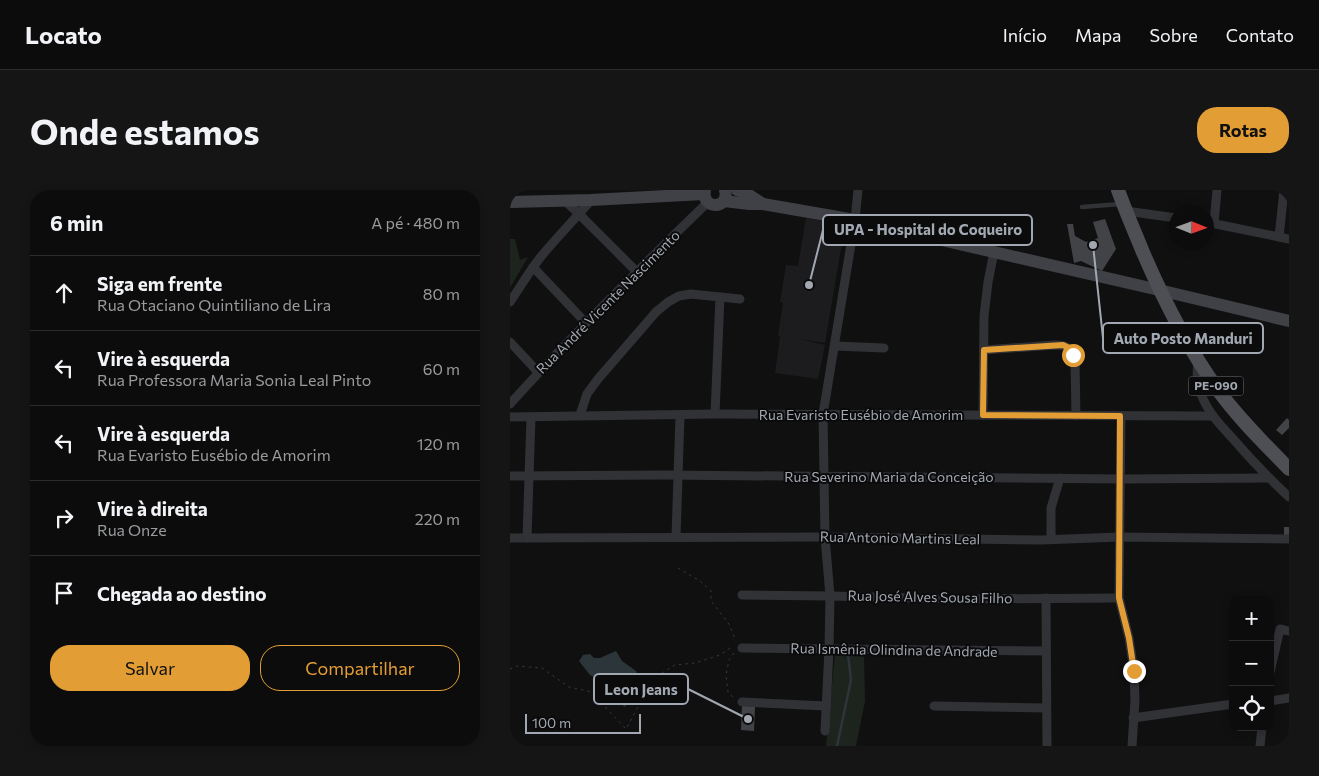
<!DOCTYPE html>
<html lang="pt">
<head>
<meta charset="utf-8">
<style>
	:root { --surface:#0c0c0d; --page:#151516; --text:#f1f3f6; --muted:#9a9b9d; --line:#2c2c2e; --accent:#e39d35 }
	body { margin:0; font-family:Commissioner,sans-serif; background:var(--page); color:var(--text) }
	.controls { position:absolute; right:15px; bottom:15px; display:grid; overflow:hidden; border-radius:10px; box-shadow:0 2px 8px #0003 }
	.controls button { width:45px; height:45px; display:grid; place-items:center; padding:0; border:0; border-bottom:1px solid var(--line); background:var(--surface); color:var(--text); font:25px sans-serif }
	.compass { position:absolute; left:659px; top:15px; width:45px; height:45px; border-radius:50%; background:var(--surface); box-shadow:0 2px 8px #0003; rotate:91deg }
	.scale { position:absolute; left:15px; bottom:12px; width:116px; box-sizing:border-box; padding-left:5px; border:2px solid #a2a8b1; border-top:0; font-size:14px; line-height:18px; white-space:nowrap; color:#a2a8b1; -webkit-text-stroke:4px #0b0b0c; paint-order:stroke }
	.stop { position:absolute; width:15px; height:15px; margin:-11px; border:4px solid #e39d35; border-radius:50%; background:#fff }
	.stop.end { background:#e39d35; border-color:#fff; box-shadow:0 1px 5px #0008 }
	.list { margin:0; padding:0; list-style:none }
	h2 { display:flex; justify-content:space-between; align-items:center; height:65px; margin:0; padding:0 20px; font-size:21px }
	h2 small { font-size:16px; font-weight:400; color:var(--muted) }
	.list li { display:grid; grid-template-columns:32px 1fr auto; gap:15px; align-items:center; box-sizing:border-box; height:75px; padding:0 20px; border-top:1px solid var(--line) }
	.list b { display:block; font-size:19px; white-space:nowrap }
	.list p { margin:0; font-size:16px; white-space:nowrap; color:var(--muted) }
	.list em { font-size:16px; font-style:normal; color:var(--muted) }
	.actions { display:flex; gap:10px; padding:15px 20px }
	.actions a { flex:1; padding:11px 0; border:1px solid var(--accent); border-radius:20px; text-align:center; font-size:18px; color:var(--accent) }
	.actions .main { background:var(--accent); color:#111 }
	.icon { flex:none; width:28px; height:28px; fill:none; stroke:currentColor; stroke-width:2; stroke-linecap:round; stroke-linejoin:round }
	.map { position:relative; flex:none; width:779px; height:556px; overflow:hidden; border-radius:20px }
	header { display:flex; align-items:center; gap:30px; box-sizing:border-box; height:70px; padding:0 25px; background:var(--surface); border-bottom:1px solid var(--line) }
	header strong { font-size:24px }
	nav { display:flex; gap:28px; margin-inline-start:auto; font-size:18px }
	.intro { display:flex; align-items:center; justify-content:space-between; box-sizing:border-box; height:120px; padding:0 30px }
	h1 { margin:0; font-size:35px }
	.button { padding:12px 22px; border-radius:20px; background:var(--accent); color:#111; font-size:18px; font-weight:700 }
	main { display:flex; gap:30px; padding:0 30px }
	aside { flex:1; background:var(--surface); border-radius:20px; box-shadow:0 2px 8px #0003 }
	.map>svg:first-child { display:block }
	.built { fill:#1c1c1e }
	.green { fill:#1d231d }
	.water { fill:#2c353a }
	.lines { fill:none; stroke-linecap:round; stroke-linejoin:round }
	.stream { stroke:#2c353a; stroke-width:2.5 }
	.building { fill:#414347 }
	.path { stroke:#37393d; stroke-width:1; stroke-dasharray:2.5 4; stroke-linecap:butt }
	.lane { stroke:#313236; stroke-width:4.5 }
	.street { stroke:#313236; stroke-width:9 }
	.secondary { stroke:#3f4146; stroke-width:12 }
	.primary { stroke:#4d4f55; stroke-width:14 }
	.route { stroke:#e39d35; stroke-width:6 }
	.labels { text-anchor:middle; stroke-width:4; stroke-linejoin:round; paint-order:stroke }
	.shield { fill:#0b0b0c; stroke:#757980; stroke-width:1 }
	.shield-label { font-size:12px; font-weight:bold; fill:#a2a8b1 }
	.street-label { font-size:14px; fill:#a2a8b1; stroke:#0b0b0c }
	.leader { fill:none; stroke:#a2a8b1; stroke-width:2 }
	.callout-dot { fill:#a2a8b1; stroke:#0b0b0c; stroke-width:2 }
	.callout { fill:#0b0b0c; stroke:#a2a8b1; stroke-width:2 }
	.callout-label { font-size:15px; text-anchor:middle; font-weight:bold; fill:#a2a8b1 }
</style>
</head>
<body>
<header>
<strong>Locato</strong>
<nav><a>Início</a><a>Mapa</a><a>Sobre</a><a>Contato</a></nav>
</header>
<div class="intro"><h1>Onde estamos</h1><a class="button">Rotas</a></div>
<main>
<aside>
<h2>6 min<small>A pé · 480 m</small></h2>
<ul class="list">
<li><svg class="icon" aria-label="ahead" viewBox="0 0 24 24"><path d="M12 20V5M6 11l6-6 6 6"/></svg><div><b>Siga em frente</b><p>Rua Otaciano Quintiliano de Lira</p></div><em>80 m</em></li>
<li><svg class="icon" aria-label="left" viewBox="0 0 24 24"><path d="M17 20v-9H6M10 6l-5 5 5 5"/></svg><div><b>Vire à esquerda</b><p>Rua Professora Maria Sonia Leal Pinto</p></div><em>60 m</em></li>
<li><svg class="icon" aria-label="left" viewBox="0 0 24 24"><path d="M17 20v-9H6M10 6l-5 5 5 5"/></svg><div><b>Vire à esquerda</b><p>Rua Evaristo Eusébio de Amorim</p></div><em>120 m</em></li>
<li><svg class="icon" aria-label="right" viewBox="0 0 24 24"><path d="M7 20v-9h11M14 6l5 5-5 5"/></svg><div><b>Vire à direita</b><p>Rua Onze</p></div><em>220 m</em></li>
<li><svg class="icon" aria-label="arrive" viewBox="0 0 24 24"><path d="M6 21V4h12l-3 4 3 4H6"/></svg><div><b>Chegada ao destino</b></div></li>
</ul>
<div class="actions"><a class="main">Salvar</a><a>Compartilhar</a></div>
</aside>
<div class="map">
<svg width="779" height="556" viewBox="0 0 779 556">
	<rect width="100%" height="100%" fill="#101011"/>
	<path class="built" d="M296,28L335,35L315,153L288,149L315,155L308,189L265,183L270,147L268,145L273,113L270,112L276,75L288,76Z"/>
	<g class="green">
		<path d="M0,49H5L10,70L18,67L0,98Z"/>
		<path d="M325,464H354L355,511L346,556H316Z"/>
	</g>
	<path class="water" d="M106,461L112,471L126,481L131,493L127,506L114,517L107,504L93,492L80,485L69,471L73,465L80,464L84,468H90Z"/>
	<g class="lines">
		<path class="stream" d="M327,556L341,490L338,464"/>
	</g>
	<g class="building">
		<path d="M595,29L606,59L592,81L571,71L564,73L557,34H563L565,46L576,52L588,48L583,32Z"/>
		<path d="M777,228L779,230V238L772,245L766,240Z"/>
		<rect x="774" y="337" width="5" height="9"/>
		<path d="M232,515L245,517L244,541L231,540Z"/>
	</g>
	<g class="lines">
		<g class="path">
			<path d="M168,378L190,391L201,401V411L219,434L226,451"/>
			<path d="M224,463L219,470L216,485L218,502L225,509"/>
			<path d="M0,479L6,476L32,478L59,497L82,502L92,509L96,518L116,539L128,517L136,498L144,488L165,475L185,473L210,465L223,456"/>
		</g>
		<path class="lane" d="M572,17L610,14"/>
		<g class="street">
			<path d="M54,10L69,24L127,82"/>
			<path d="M616,21L666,28"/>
			<path d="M696,32L779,49"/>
			<path d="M704,33L707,0"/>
			<path d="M769,47L774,0"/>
			<path d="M23,77L76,133"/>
			<path d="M0,112C11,96 21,78 34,63C49,45 66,28 81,10"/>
			<path d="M0,152L28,182"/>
			<path d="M325,156L374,158"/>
			<path d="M474,160L545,155C557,155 562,158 565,171L566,226"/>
			<path d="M688,170C687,182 686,193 691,204C698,223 712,237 725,251C742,271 760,289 779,307"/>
			<path d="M0,214C63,144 130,78 198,12"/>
			<path d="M205,224L210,107"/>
			<path d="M70,225L77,204L88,189L146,122L158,112L169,106L181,104L230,109"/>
			<path d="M473,225L474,126L478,92L484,62"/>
			<path d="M611,226L609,408L619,448L624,481L625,510L622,556"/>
			<path d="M0,227L205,224L702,226"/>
			<path d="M0,286L154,285L610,289L759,288"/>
			<path d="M166,347L170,226"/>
			<path d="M0,348L315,347L531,350L610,347L779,349"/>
			<path d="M17,348L21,227"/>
			<path d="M541,349V318L550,288"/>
			<path d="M232,405L320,406L445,409L609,408"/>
			<path d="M536,408L537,556"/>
			<path d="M232,458L536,461"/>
			<path d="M760,482L770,439L779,441"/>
			<path d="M760,511L779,508"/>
			<path d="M232,512L316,516"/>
			<path d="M424,516L536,518"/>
			<path d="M623,528L723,514"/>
			<path d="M315,541L319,459L320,406L315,347L313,224L345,30L348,0"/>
			<path d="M750,556L752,537"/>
		</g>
		<g class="secondary">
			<path d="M195,0C191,20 220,20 215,0"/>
			<path d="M227,0L236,3L253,14"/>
			<path d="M214,11L239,14H253L345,30L649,100L779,131"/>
			<path d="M0,12L81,10L194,4"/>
		</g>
		<path class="primary" d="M608,0C615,20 624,40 632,60C653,109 677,157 708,200C729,229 755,254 779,279"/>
	</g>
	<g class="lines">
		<path class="route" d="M563,165L559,158L553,155L474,160L473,225L610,226L609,408L619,448L624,481"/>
	</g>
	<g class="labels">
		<rect class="shield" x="678.5" y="186.5" width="55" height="19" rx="4"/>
		<g class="shield-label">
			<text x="706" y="200">PE-090</text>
		</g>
		<g class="street-label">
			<text transform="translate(98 112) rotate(-45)" y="5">Rua André Vicente Nascimento</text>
			<text x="351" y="230">Rua Evaristo Eusébio de Amorim</text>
			<text x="379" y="292">Rua Severino Maria da Conceição</text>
			<text transform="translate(390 348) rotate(1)" y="5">Rua Antonio Martins Leal</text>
			<text transform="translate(420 407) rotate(1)" y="5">Rua José Alves Sousa Filho</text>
			<text transform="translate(384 460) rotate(1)" y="5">Rua Ismênia Olindina de Andrade</text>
		</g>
	</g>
	<path class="leader" d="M299 95L313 40M583 55L593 148M238 529L178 499"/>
	<g class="callout-dot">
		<circle cx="299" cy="95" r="5"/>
		<circle cx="583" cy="55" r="5"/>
		<circle cx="238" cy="529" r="5"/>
	</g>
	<g class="callout">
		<rect x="313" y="25" width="209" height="30" rx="5"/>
		<rect x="593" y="133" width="160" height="30" rx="5"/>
		<rect x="84" y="484" width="94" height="30" rx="5"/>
	</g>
	<g class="callout-label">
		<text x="418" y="45">UPA - Hospital do Coqueiro</text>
		<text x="673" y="154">Auto Posto Manduri</text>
		<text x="131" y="505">Leon Jeans</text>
	</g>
</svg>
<div class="controls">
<button>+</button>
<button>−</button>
<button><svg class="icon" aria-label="locate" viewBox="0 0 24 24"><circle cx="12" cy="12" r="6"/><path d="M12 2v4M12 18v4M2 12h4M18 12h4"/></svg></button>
</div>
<svg class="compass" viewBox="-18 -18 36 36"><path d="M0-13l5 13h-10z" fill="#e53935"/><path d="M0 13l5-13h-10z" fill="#9a9b9d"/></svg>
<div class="scale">100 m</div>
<div class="stop" style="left:563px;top:165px"></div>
<div class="stop end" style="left:624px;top:481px"></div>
</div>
</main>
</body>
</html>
